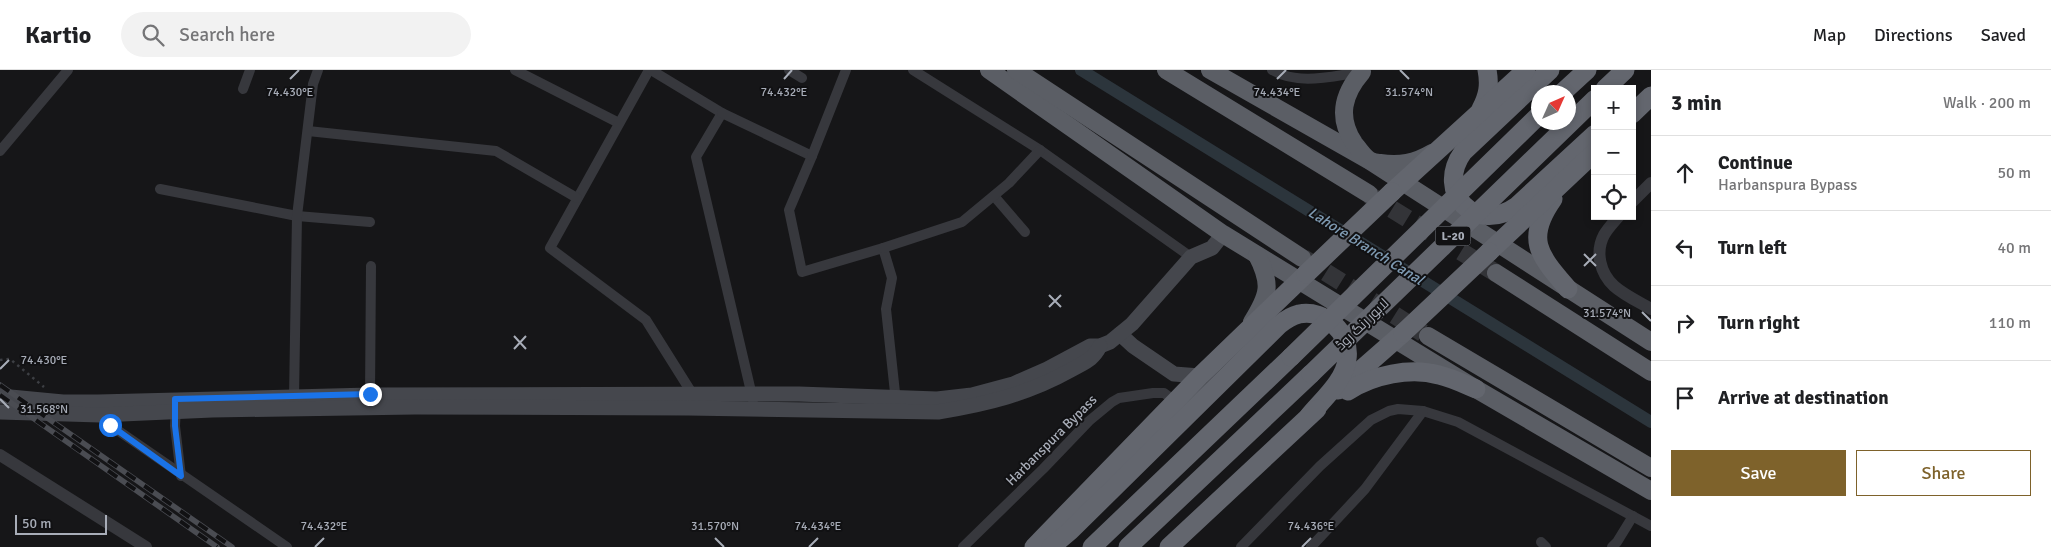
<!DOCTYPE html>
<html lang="en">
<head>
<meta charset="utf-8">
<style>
	:root { --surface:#fff; --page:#f2f2f2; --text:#202124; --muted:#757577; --line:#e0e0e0; --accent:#7e622b }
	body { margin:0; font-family:Signika,Cairo,sans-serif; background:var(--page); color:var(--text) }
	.controls { position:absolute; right:15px; top:15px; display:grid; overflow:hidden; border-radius:0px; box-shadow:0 2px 8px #0003 }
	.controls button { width:45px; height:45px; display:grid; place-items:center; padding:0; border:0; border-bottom:1px solid var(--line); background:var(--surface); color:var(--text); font:25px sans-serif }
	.compass { position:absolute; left:1531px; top:15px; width:45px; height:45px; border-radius:50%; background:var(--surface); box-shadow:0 2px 8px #0003; rotate:45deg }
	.scale { position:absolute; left:15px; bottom:12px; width:92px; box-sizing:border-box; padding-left:5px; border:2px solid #a8adb8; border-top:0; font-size:14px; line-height:18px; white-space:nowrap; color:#a8adb8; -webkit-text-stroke:4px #111113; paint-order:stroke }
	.stop { position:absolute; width:15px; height:15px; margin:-11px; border:4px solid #1a73e8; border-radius:50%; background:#fff }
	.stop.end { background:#1a73e8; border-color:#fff; box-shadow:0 1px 5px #0008 }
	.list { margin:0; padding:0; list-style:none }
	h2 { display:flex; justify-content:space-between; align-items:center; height:65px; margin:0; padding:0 20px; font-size:21px }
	h2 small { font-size:16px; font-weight:400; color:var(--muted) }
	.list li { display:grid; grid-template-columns:32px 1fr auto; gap:15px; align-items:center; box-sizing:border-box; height:75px; padding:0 20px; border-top:1px solid var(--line) }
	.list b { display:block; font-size:19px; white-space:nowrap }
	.list p { margin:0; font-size:16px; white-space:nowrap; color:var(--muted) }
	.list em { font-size:16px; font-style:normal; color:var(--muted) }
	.actions { display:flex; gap:10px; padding:15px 20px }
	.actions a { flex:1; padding:11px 0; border:1px solid var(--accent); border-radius:0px; text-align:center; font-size:18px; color:var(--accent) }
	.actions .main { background:var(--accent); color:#fff }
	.icon { flex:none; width:28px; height:28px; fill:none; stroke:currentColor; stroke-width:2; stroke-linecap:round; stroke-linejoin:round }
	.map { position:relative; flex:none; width:1651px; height:477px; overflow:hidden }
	header { display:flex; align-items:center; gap:30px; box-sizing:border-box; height:70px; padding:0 25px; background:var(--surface); border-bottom:1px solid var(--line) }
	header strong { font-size:24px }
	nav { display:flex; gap:28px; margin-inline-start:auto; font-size:18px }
	.search { width:350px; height:45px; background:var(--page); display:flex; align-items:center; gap:12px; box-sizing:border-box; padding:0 18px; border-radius:28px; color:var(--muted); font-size:19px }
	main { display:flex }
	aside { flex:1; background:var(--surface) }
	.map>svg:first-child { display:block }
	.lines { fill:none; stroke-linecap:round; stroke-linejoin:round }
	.canal { stroke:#2c353c; stroke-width:12 }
	.trunk-tunnel { stroke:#333438; stroke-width:18; stroke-dasharray:18 9; stroke-linecap:butt }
	.path { stroke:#3d3f44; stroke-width:2.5; stroke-dasharray:2.5 4; stroke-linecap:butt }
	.minor { stroke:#37383d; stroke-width:10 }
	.tertiary { stroke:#37383d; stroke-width:12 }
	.secondary { stroke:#45474d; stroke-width:15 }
	.trunk { stroke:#5b5e65; stroke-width:18 }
	.motorway { stroke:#63666e; stroke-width:19 }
	.rail-casing { stroke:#4a4c52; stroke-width:5.5 }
	.rail { stroke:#111113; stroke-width:4; stroke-dasharray:11; stroke-linecap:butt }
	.motorway-bridge { stroke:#63666e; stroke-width:19 }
	.route { stroke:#1a73e8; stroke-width:6 }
	.ticks { fill:none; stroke:#a8adb8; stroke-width:2 }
	.labels { text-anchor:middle; stroke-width:4; stroke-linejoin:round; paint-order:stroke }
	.shield { fill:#111113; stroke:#7b7e86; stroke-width:1 }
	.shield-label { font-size:12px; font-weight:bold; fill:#a8adb8 }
	.street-label { font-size:14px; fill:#a8adb8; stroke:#111113 }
	.water-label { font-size:15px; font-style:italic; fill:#7f9bb3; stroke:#111113 }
	.ticks-label { font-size:12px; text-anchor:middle; fill:#a8adb8; stroke:#111113; stroke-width:4; stroke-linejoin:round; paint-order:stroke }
</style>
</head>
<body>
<header>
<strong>Kartio</strong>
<div class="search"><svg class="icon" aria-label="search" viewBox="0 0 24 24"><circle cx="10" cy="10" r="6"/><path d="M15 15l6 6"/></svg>Search here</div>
<nav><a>Map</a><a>Directions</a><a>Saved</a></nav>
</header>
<main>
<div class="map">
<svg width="1651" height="477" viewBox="0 0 1651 477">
	<rect width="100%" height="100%" fill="#161618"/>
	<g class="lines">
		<path class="canal" d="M1081,0L1651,352"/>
		<g class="trunk-tunnel">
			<path d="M1369,125L1496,203"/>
			<path d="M1303,188L1423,263"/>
		</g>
		<path class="path" d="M0,290L10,289L44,317"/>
		<g class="minor">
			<path d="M515,0L619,53"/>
			<path d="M649,0L550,178L646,250L695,328"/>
			<path d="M651,0L722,43L696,87L753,330"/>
			<path d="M789,0L802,8"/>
			<path d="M913,0L1040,80L1191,187"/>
			<path d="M1272,0C1299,16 1332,6 1361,2"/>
			<path d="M243,19L250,0"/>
			<path d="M722,43L812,86L789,140L802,202L883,178L892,208L886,239L896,332"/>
			<path d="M308,61L496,81L577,128"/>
			<path d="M0,81L68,0"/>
			<path d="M812,86L846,0"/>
			<path d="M160,119L297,146L370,152"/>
			<path d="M994,126L1025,162"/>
			<path d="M883,178L962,152L1009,113L1040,80"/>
			<path d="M370,325L371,196"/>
			<path d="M294,327L297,146L313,14L318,0"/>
			<path d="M176,337L175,356L181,406"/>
			<path d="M100,342L110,355L287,477"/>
			<path d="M1541,472L1546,477"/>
			<path d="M963,477L1043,399L1089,351L1112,332L1119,328L1153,323H1164L1175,331"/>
			<path d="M1241,477L1320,396L1371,350L1389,341L1398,339L1423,341L1458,352L1651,456"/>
			<path d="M1311,477L1365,419L1423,341"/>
			<path d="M1612,477L1617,472L1633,446"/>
		</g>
		<g class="tertiary">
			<path d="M1632,132L1651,113"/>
			<path d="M1619,146C1614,152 1608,158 1604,165C1595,182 1600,203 1614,216C1624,225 1639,232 1651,239"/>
			<path d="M0,385L146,477"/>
		</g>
		<g class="secondary">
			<path d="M1120,264L1133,276L1174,304L1200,306"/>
			<path d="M0,326L63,332H98L370,325L799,324L937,329L972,325L1013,314L1047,299L1090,276H1100L1110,272L1132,254L1191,187L1212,178L1223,164"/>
			<path d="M0,342L100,345L212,340L415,337L688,338L938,342C987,334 1028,324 1071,300C1085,292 1093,290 1100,276"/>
		</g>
		<g class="trunk">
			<path d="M989,0L1223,164L1476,319L1651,421"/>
			<path d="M1016,0L1302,188"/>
			<path d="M1166,0L1369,124"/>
			<path d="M1210,0L1370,91L1651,272"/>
			<path d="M1362,2C1343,24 1337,47 1354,73C1358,78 1363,86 1369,90C1372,92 1377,93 1380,93C1400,96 1415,93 1432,83"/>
			<path d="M1496,203L1651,302"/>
			<path d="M1252,252C1269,225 1272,214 1257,185"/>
			<path d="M1428,266L1651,398"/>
		</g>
		<g class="motorway">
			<path d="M1550,0L1463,82C1434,123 1476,165 1517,136L1595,64"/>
			<path d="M1605,19L1625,0"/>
			<path d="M1563,22L1587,0"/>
			<path d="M1481,39C1488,26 1490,15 1487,0"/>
			<path d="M1632,44L1651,26"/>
			<path d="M1392,122L1526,0"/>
			<path d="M1553,129C1524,170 1540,186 1568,219"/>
			<path d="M1489,182L1595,82"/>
			<path d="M1338,320L1403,263"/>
			<path d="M1348,321C1373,305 1410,297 1439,305C1452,308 1464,314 1476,319"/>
			<path d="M1034,477L1200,306L1306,204"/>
			<path d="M1051,477L1070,461L1279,255C1285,250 1291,246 1299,244C1325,239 1351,263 1347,289C1345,311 1322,330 1309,346"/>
			<path d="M1092,477L1291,287"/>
			<path d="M1128,477L1311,304"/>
			<path d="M1169,477L1317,339"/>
		</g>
		<g class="rail-casing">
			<g id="rail">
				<path d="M0,315L232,477"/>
				<path d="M0,325L217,477"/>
			</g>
		</g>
		<use href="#rail" class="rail"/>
		<g class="motorway-bridge">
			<path d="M1306,204L1392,122"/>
			<path d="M1403,263L1489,182"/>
			<path d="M1291,287L1538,46"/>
			<path d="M1311,304L1595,29"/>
		</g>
	</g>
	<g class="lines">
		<path class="route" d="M110,355L181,406L175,356V329L370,324"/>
	</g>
	<path class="ticks" d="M1400,0L1409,9M290,9L299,0M784,9L792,0M1277,9L1286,0M1584,184L1596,196M1584,196L1596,184M1049,225L1061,237M1049,237L1061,225M1642,242L1651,251M514,266L526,279M514,279L526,266M0,299L9,290M0,329L9,338M715,468L724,477M315,477L324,468M809,477L818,468M1302,477L1311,468"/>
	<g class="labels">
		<rect class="shield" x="1435.5" y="156.5" width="35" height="19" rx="4"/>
		<g class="shield-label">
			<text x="1453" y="170">L-20</text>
		</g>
		<g class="street-label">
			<text transform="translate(1362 254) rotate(-44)" y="5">لاہور رنگ روڈ</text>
			<text transform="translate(1051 370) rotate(-45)" y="5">Harbanspura Bypass</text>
		</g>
		<g class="water-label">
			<text transform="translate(1366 176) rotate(32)" y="5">Lahore Branch Canal</text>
		</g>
	</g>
	<g class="ticks-label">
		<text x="290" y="26">74.430°E</text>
		<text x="784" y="26">74.432°E</text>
		<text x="1277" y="26">74.434°E</text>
		<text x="1409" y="26">31.574°N</text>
		<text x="1607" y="247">31.574°N</text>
		<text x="44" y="294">74.430°E</text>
		<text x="44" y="343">31.568°N</text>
		<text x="324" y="460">74.432°E</text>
		<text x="715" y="460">31.570°N</text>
		<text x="818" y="460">74.434°E</text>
		<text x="1311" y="460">74.436°E</text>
	</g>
</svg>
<div class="controls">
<button>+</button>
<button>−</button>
<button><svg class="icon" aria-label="locate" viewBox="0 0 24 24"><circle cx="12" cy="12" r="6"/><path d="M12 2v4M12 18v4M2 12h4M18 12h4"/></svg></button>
</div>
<svg class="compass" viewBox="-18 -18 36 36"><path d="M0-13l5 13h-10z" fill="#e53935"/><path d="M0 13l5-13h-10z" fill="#757577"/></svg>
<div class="scale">50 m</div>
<div class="stop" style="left:110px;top:355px"></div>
<div class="stop end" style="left:370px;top:324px"></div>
</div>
<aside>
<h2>3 min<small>Walk · 200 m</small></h2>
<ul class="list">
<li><svg class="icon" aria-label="ahead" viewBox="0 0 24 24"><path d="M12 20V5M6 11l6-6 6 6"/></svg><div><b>Continue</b><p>Harbanspura Bypass</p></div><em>50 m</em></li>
<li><svg class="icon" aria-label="left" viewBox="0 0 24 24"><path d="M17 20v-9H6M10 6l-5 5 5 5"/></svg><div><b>Turn left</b></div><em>40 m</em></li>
<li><svg class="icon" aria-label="right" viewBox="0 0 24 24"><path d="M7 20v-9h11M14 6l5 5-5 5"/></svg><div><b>Turn right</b></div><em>110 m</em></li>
<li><svg class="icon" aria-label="arrive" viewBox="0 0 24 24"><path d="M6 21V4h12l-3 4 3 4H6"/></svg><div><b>Arrive at destination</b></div></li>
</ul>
<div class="actions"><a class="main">Save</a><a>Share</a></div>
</aside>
</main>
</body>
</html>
